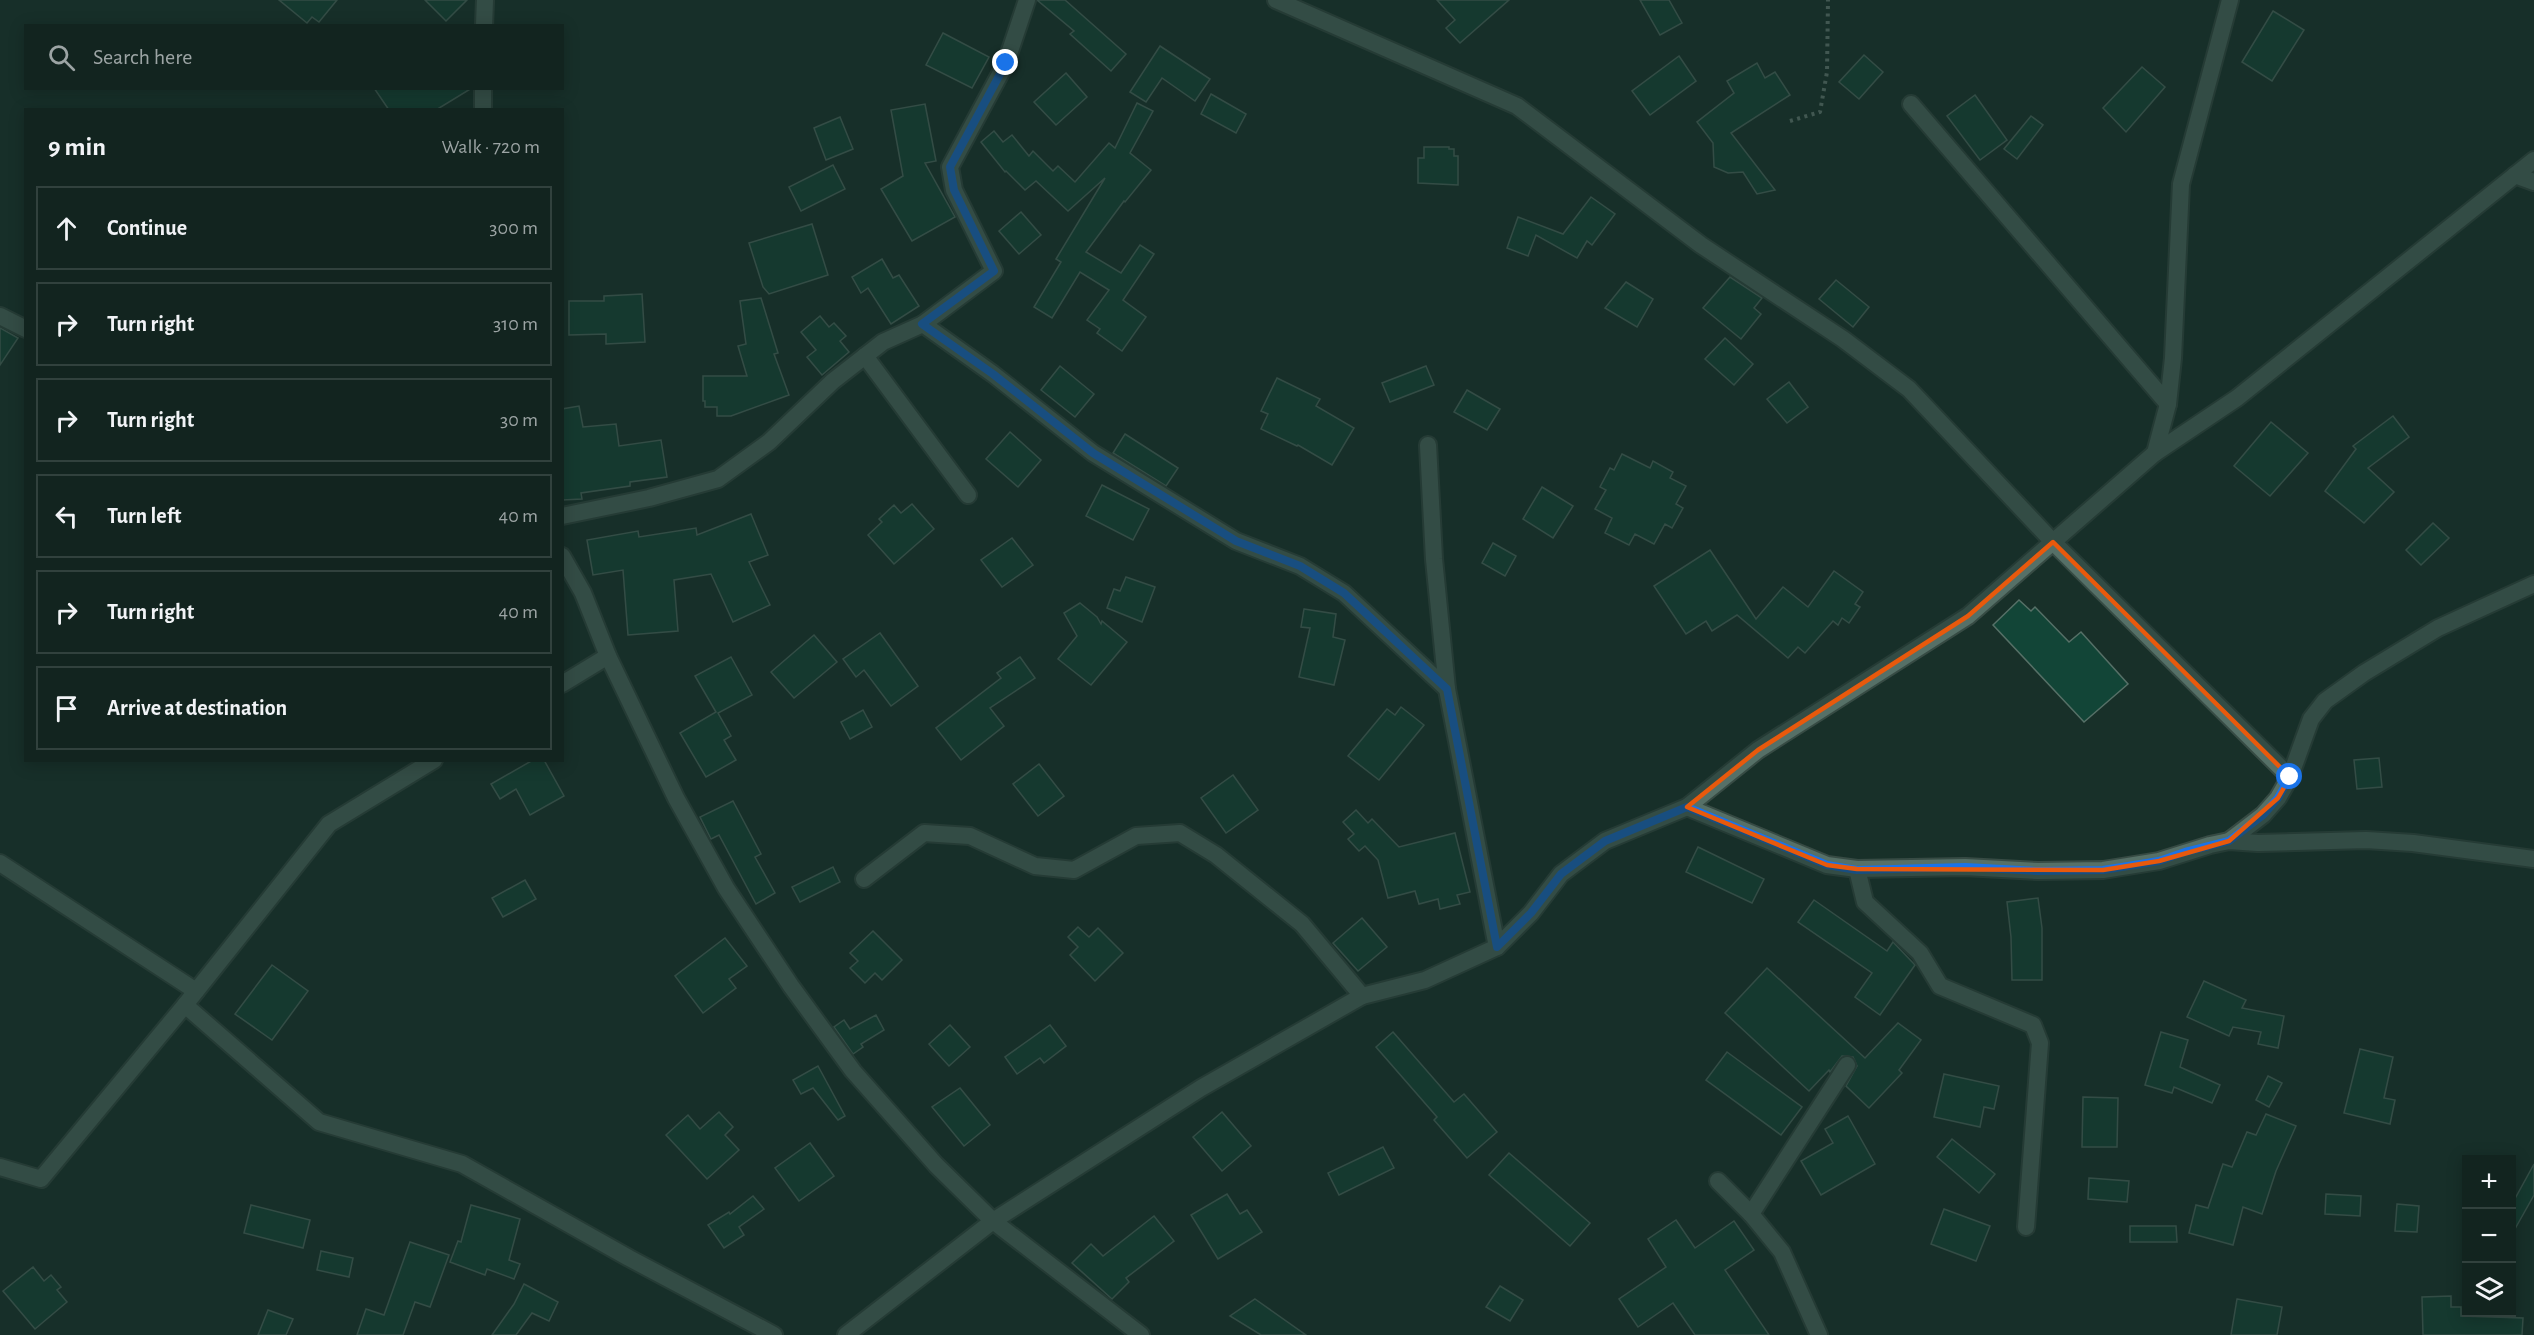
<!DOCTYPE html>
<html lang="en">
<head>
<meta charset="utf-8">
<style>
	:root { --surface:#12241f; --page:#1f302c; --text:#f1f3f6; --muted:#9ca4a4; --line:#31413d }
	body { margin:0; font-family:"Alegreya Sans",sans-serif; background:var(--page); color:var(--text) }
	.controls { position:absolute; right:18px; bottom:18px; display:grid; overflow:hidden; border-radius:0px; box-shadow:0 3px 15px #0003 }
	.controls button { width:54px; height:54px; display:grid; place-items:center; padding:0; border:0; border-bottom:2px solid var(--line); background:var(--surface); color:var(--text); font:30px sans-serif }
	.stop { position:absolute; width:18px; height:18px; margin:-14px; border:4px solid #1a73e8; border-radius:50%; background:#fff }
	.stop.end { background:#1a73e8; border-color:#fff; box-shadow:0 2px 6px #0008 }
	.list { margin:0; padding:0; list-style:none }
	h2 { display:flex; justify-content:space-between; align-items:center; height:78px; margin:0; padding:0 24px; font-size:26px }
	h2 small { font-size:20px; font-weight:400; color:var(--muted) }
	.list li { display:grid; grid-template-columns:39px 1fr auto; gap:18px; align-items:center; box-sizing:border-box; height:84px; margin:0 12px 12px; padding:0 12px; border:2px solid var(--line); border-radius:0px }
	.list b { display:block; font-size:22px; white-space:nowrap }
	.list em { font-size:20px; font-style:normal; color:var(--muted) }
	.icon { flex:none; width:33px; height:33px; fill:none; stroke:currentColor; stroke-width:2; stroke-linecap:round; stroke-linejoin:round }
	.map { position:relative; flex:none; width:2534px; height:1335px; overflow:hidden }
	.search { position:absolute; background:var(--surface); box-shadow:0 3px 15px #0003; left:24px; top:24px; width:540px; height:66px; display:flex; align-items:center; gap:15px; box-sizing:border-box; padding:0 21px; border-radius:0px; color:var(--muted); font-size:22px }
	.panel { position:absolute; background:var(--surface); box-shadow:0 3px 15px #0003; left:24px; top:108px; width:540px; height:654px; border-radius:0px }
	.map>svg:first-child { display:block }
	.building { fill:#124537; stroke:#567067; stroke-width:1.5 }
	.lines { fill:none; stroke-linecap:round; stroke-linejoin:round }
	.minor-casing { stroke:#374b44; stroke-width:20 }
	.path { stroke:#748881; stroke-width:4; stroke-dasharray:3 4.5; stroke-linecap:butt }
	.minor { stroke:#567067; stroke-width:16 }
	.route { stroke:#1a73e8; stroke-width:8 }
	.marked { fill:none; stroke:#e8590c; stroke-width:4.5; stroke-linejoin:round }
</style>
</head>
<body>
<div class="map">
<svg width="2534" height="1335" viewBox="0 0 2534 1335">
	<rect width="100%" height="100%" fill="#183029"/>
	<g class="building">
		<path d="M279,0H337L319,22L312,17L307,23Z"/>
		<path d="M425,0H467L446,21Z"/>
		<path d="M1037,0H1065L1126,54L1111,71L1070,34L1074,31Z"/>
		<path d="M1437,0H1509L1460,43L1446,28L1455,20Z"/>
		<path d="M1640,0H1669L1682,23L1660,35Z"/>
		<path d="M2273,11L2304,30L2272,81L2242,62Z"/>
		<path d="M943,33L989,57L972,88L926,65Z"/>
		<path d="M1160,46L1210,79L1195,101L1162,78L1146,102L1130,92Z"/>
		<path d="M1864,55L1883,72L1859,99L1839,82Z"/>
		<path d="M1679,56L1696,81L1650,115L1632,91Z"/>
		<path d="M1757,63L1765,78L1775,72L1790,95L1731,133L1775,190L1757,194L1743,172L1728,173L1714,167L1713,143L1697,122L1734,93L1727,81Z"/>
		<path d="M2142,67L2165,87L2126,132L2103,108Z"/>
		<path d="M1066,73L1087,97L1056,125L1034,102Z"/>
		<path d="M374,88H472L436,110H389Z"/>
		<path d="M1211,94L1246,114L1236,133L1201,114Z"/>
		<path d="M1975,95L2007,140L1980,160L1947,116Z"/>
		<path d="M1137,103L1153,111L1130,153L1151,170L1125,202L1124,201L1086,252L1121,273L1140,245L1154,254L1123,300L1146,317L1122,351L1097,333L1100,329L1087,320L1109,290L1080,272L1052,318L1034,307L1061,262L1056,259L1105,178L1068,211L1036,181L1025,190L1006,171L1005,172L981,142L994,131L1003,142L1012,135L1029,156L1033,151L1053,171L1058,166L1075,182L1109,143L1115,148Z"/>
		<path d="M925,104L936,161L925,163L955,217L912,241L881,189L903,176L891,110Z"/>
		<path d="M2031,116L2043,125L2017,159L2004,149Z"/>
		<path d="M840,117L853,149L826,160L814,128Z"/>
		<path d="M1424,147H1449V149H1454V156H1458V185L1418,183V158H1424Z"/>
		<path d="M833,165L845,189L801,211L789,187Z"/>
		<path d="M1591,197L1615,214L1592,245L1587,241L1577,258L1536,235L1528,256L1507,248L1518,217L1563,234Z"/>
		<path d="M1021,212L1041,235L1019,254L999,231Z"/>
		<path d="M812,224L828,275L769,294L763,287L749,243Z"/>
		<path d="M882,259L893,278L899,275L919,306L891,324L868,288L861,293L852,277Z"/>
		<path d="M1730,277L1762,298L1754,308L1761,314L1741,339L1703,308Z"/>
		<path d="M1836,280L1869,307L1853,327L1819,299Z"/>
		<path d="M1626,282L1653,299L1637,327L1605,308Z"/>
		<path d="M642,294L645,342L606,344V334L569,335V301H604V296Z"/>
		<path d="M761,298L778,353L774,354L789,395L731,416H717V407H705V401H703V376H747L738,346L746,344L740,301Z"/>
		<path d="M820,316L829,327L834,323L846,336L840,341L849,352L822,375L807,357L816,350L801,332Z"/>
		<path d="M0,328L18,338L0,365Z"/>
		<path d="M1725,338L1753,364L1734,385L1705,359Z"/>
		<path d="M1060,366L1094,394L1075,417L1041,390Z"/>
		<path d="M1426,366L1434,385L1390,402L1382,383Z"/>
		<path d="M1277,378L1320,399L1316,406L1354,428L1332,465L1298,445L1297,446L1261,429L1268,414L1261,411Z"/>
		<path d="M1789,382L1808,407L1787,423L1767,399Z"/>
		<path d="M1467,390L1500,409L1487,430L1454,412Z"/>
		<path d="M579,406L583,427L616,424L619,446L661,440L667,477L630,482V486L581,493L582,499L562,500V409Z"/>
		<path d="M2393,416L2409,437L2368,468L2394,492L2364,523L2325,491L2356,449L2353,446Z"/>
		<path d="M2271,422L2308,453L2270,496L2234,466Z"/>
		<path d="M1010,432L1041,460L1018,487L986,459Z"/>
		<path d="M1125,434L1178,468L1166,486L1113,453Z"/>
		<path d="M1622,454L1650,468L1653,461L1673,472L1670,478L1686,486L1676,504L1683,508L1672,528L1665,524L1654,544L1635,534L1629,545L1605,533L1612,518L1595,509L1606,490L1600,487L1610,468L1614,470Z"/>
		<path d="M1102,485L1149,509L1133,540L1086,516Z"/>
		<path d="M1542,487L1573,506L1553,538L1523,519Z"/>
		<path d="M912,504L934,529L894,564L868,535L882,522L879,519L894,505L901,513Z"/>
		<path d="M751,514L768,555L749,562L770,605L733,622L711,574L674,580L678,631L628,635L623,570L593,575L587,540L638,531L639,537L696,528L697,535Z"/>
		<path d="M2433,523L2449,538L2421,565L2406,550Z"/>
		<path d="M1012,538L1033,565L1002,587L981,560Z"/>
		<path d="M1493,543L1516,556L1505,576L1482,563Z"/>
		<path d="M1710,550L1756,619L1783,587L1808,607L1834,571L1863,592L1855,604L1860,607L1849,623L1842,618L1838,625L1833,621L1805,653L1798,647L1788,658L1737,615L1712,631L1706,621L1686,634L1654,586Z"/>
		<path d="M1126,577L1155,587L1142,622L1107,608L1114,589L1120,591Z"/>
		<path d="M2019,600L2031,611L2035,607L2069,642L2081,632L2128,684L2084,722L1993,625Z"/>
		<path d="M1080,603L1097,617L1101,624L1102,621L1127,642L1091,685L1058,659L1077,636L1064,613Z"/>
		<path d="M1304,609L1336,614L1333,637L1345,640L1334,685L1299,677L1310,628L1301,627Z"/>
		<path d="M880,633L918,686L891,706L864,670L856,677L843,659Z"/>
		<path d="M814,635L837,662L794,698L771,672Z"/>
		<path d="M731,657L752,695L718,713L731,736L724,740L736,760L706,777L680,733L716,712L695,676Z"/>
		<path d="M1020,657L1035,678L990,708L1004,726L961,760L936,728L1001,678L997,673Z"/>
		<path d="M1401,707L1424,725L1379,780L1348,756L1387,709L1395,715Z"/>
		<path d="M863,710L872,727L850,739L841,722Z"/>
		<path d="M2379,758L2382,787L2357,789L2354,760Z"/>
		<path d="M533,760H544L564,796L530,815L516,789L500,799L491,784Z"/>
		<path d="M1039,764L1064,796L1038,816L1013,784Z"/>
		<path d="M1233,775L1258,810L1226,833L1201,798Z"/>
		<path d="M733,801L761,854L755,857L775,893L756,904L719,835L711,839L700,817Z"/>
		<path d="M1356,810L1368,823L1372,819L1399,847L1455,833L1470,892L1457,895L1460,904L1440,909L1438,899L1419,904L1415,891L1388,898L1378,860L1365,846L1359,851L1348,839L1354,834L1343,822Z"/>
		<path d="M1698,847L1764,879L1752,903L1686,872Z"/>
		<path d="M833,867L840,882L800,902L792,887Z"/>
		<path d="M525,880L536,899L503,917L492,898Z"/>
		<path d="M2038,898L2042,928V980H2012L2011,937L2007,902Z"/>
		<path d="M1814,900L1887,951L1893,942L1915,965L1880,1015L1855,997L1872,973L1798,922Z"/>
		<path d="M1362,918L1387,947L1358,971L1333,943Z"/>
		<path d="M1078,927L1089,937L1098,928L1123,953L1095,981L1070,955L1078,947L1068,937Z"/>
		<path d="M873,931L902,960L882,980L875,973L865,983L850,968L858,961L850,953Z"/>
		<path d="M725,938L747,966L729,979L736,988L703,1013L675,976Z"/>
		<path d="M272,965L308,991L272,1040L235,1014Z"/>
		<path d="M1767,968L1865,1058L1898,1023L1921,1040L1899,1070L1902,1073L1869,1108L1846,1086L1857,1066L1853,1057L1842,1056L1830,1072L1829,1070L1809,1091L1725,1013Z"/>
		<path d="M2204,981L2246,1000L2242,1008L2284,1016L2278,1048L2258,1044L2261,1032L2233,1027L2229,1036L2187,1017Z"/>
		<path d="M876,1015L884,1030L861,1044L863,1047L853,1054L834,1027L844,1020L850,1029Z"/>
		<path d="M950,1025L970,1047L949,1066L929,1044Z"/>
		<path d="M1050,1025L1066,1046L1044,1063L1040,1058L1017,1074L1005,1057Z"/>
		<path d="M1393,1032L1454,1102L1464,1094L1497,1132L1467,1158L1434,1120L1437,1117L1376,1047Z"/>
		<path d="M2161,1032L2188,1040L2180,1067L2220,1085L2212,1103L2174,1087L2172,1093L2145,1085Z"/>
		<path d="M2360,1049L2393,1057L2384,1098L2395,1100L2390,1124L2344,1113Z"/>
		<path d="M1727,1052L1802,1107L1781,1135L1706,1080Z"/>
		<path d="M818,1066L845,1116L838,1120L813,1088L801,1094L793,1080Z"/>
		<path d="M1944,1074L1999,1086L1994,1109L1984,1107L1980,1127L1934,1117Z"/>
		<path d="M2268,1076L2282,1083L2269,1107L2256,1100Z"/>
		<path d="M960,1088L990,1125L964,1146L932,1107Z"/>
		<path d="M2083,1097L2118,1098L2117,1147H2082Z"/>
		<path d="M719,1112L733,1127L725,1135L739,1150L707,1179L666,1135L688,1115L700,1129Z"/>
		<path d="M1222,1112L1251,1146L1222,1171L1193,1137Z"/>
		<path d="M2266,1114L2296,1126L2276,1171L2262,1214L2243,1207L2233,1245L2189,1233L2196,1205L2208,1208L2223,1164L2232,1167L2247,1132L2256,1135Z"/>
		<path d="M1848,1116L1875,1164L1821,1195L1801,1161L1833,1143L1825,1129Z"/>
		<path d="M1952,1139L1995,1174L1979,1193L1937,1157Z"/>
		<path d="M810,1143L834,1176L799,1201L775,1168Z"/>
		<path d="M1383,1147L1394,1168L1339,1195L1328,1173Z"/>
		<path d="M1509,1153L1590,1223L1570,1246L1489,1175Z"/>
		<path d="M2534,1164V1195L2511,1236V1206Z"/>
		<path d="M2089,1178L2129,1181L2127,1202L2088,1199Z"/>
		<path d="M1227,1194L1240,1214L1247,1210L1262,1232L1218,1259L1191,1215Z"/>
		<path d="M2326,1194L2361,1196L2360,1216L2325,1214Z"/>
		<path d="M753,1196L764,1209L739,1227L744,1235L724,1248L708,1225L729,1212L730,1214Z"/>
		<path d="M2397,1204L2419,1206L2417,1232L2395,1231Z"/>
		<path d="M251,1205L310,1220L303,1248L244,1233Z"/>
		<path d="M471,1205L520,1219L509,1260L520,1264L514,1279L487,1269L485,1275L450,1262L458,1241L461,1242Z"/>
		<path d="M1944,1209L1990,1226L1976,1261L1931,1244Z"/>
		<path d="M1154,1216L1174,1241L1126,1278L1129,1282L1112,1299L1072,1263L1091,1244L1103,1256Z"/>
		<path d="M1676,1220L1695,1248L1734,1221L1754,1250L1725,1270L1769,1335H1695L1673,1303L1638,1327L1619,1299L1666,1267L1648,1239Z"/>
		<path d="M2130,1226H2176L2177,1242H2130Z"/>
		<path d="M410,1242L449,1255L430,1307L415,1302L403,1335H357L366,1309L384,1315Z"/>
		<path d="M321,1251L353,1258L349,1277L317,1270Z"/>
		<path d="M33,1267L44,1281L51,1275L61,1287L57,1290L67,1302L35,1329L3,1291Z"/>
		<path d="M524,1284L558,1302L549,1321L532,1313L516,1335H492L514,1304Z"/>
		<path d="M1500,1286L1523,1300L1510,1321L1486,1307Z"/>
		<path d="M2451,1296V1307H2461V1316L2523,1318L2522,1335H2423L2422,1297Z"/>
		<path d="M1255,1299L1306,1335H1261L1230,1316Z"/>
		<path d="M2237,1299L2282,1307L2277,1335H2231Z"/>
		<path d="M268,1310L293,1319L286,1335H258Z"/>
	</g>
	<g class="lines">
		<g class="minor-casing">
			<g id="minor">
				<path d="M1276,0L1517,106L1701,245L1843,339L1909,389L2053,542L2290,777"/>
				<path d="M484,26L485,0"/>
				<path d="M483,88V110"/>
				<path d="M1911,104L2168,404"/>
				<path d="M2515,175L2534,182"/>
				<path d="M0,316L26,329"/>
				<path d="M923,324L993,374L1093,453L1236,541L1300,566L1344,593L1447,689"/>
				<path d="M865,356L968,495"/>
				<path d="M1428,445L1434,559L1447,689L1497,947"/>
				<path d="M2155,453L2168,404L2173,358L2181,184L2230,0"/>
				<path d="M562,516L649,498L718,479L769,442L833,381L883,342L923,324L994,271L954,190L950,167L1006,63L1027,0"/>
				<path d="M562,556L583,593L608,656L676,798L726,888L791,986L853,1071L936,1165L993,1221L1141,1335"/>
				<path d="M562,684L608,656"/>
				<path d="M1687,807L1827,865L1857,869L1965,867L2038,871L2103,870L2159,861L2210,845L2229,841L2258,843L2366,840L2413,843L2534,859"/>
				<path d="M2229,841L2263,815L2278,798L2290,777L2311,719L2325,701L2364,673L2438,628L2534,584"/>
				<path d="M0,863L196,991"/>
				<path d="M1857,869L1865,902L1920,953L1940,986L2033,1025L2040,1043L2026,1227"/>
				<path d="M864,879L924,833L970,836L1035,866L1074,870L1136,836L1180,833L1216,855L1302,924L1362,996"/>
				<path d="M185,1005L319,1122L462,1164L629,1258L774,1335"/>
				<path d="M0,1167L41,1179L185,1005L329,824L434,760"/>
				<path d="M1718,1181L1751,1214L1782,1252L1819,1335"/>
				<path d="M1751,1214L1847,1065"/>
				<path d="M846,1335L993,1221L1201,1088L1362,996L1425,980L1497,947L1531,913L1561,874L1605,841L1687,807L1758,750L1968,616L2155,453L2237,398L2534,160"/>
			</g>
		</g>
		<path class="path" d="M1790,121L1820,112L1827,72L1828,0"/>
		<use href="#minor" class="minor"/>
	</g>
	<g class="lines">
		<path class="route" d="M1006,63L950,167L954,190L994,271L922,324L993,374L1093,453L1236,541L1300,566L1344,593L1447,689L1497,947L1531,913L1561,874L1605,841L1687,807L1827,865L1857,870L1965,867L2038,871L2103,870L2159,861L2185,852L2229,841L2263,815L2278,798L2290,777"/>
	</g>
	<path d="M0 0H2534V1335H0ZM2053,542L2290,777L2278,798L2229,841L2159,861L2103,870L1857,869L1827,865L1687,807L1758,750L1968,616Z" fill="#183029" fill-opacity=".55" fill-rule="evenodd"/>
	<path class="marked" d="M2053,542L2290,777L2278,798L2229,841L2159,861L2103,870L1857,869L1827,865L1687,807L1758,750L1968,616Z"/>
</svg>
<div class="controls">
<button>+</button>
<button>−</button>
<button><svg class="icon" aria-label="layers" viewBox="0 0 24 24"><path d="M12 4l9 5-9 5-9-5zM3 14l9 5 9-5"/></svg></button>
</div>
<div class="stop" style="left:2290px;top:777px"></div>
<div class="stop end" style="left:1006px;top:63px"></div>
<div class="search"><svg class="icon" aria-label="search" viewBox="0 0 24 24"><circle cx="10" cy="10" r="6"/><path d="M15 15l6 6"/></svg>Search here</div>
<section class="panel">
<h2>9 min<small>Walk · 720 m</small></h2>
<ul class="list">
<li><svg class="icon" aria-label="ahead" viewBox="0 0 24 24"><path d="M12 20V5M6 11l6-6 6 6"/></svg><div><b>Continue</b></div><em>300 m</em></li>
<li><svg class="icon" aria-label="right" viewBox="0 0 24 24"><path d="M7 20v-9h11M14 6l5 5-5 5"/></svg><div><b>Turn right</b></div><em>310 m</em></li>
<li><svg class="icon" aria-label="right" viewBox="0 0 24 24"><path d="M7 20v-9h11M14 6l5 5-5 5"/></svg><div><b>Turn right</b></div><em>30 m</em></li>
<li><svg class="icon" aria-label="left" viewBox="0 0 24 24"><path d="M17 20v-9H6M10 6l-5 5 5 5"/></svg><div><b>Turn left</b></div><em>40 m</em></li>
<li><svg class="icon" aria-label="right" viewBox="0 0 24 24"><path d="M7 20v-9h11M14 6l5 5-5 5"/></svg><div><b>Turn right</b></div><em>40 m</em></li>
<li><svg class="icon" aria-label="arrive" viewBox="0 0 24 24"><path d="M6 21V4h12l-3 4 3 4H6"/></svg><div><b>Arrive at destination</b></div></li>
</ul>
</section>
</div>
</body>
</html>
